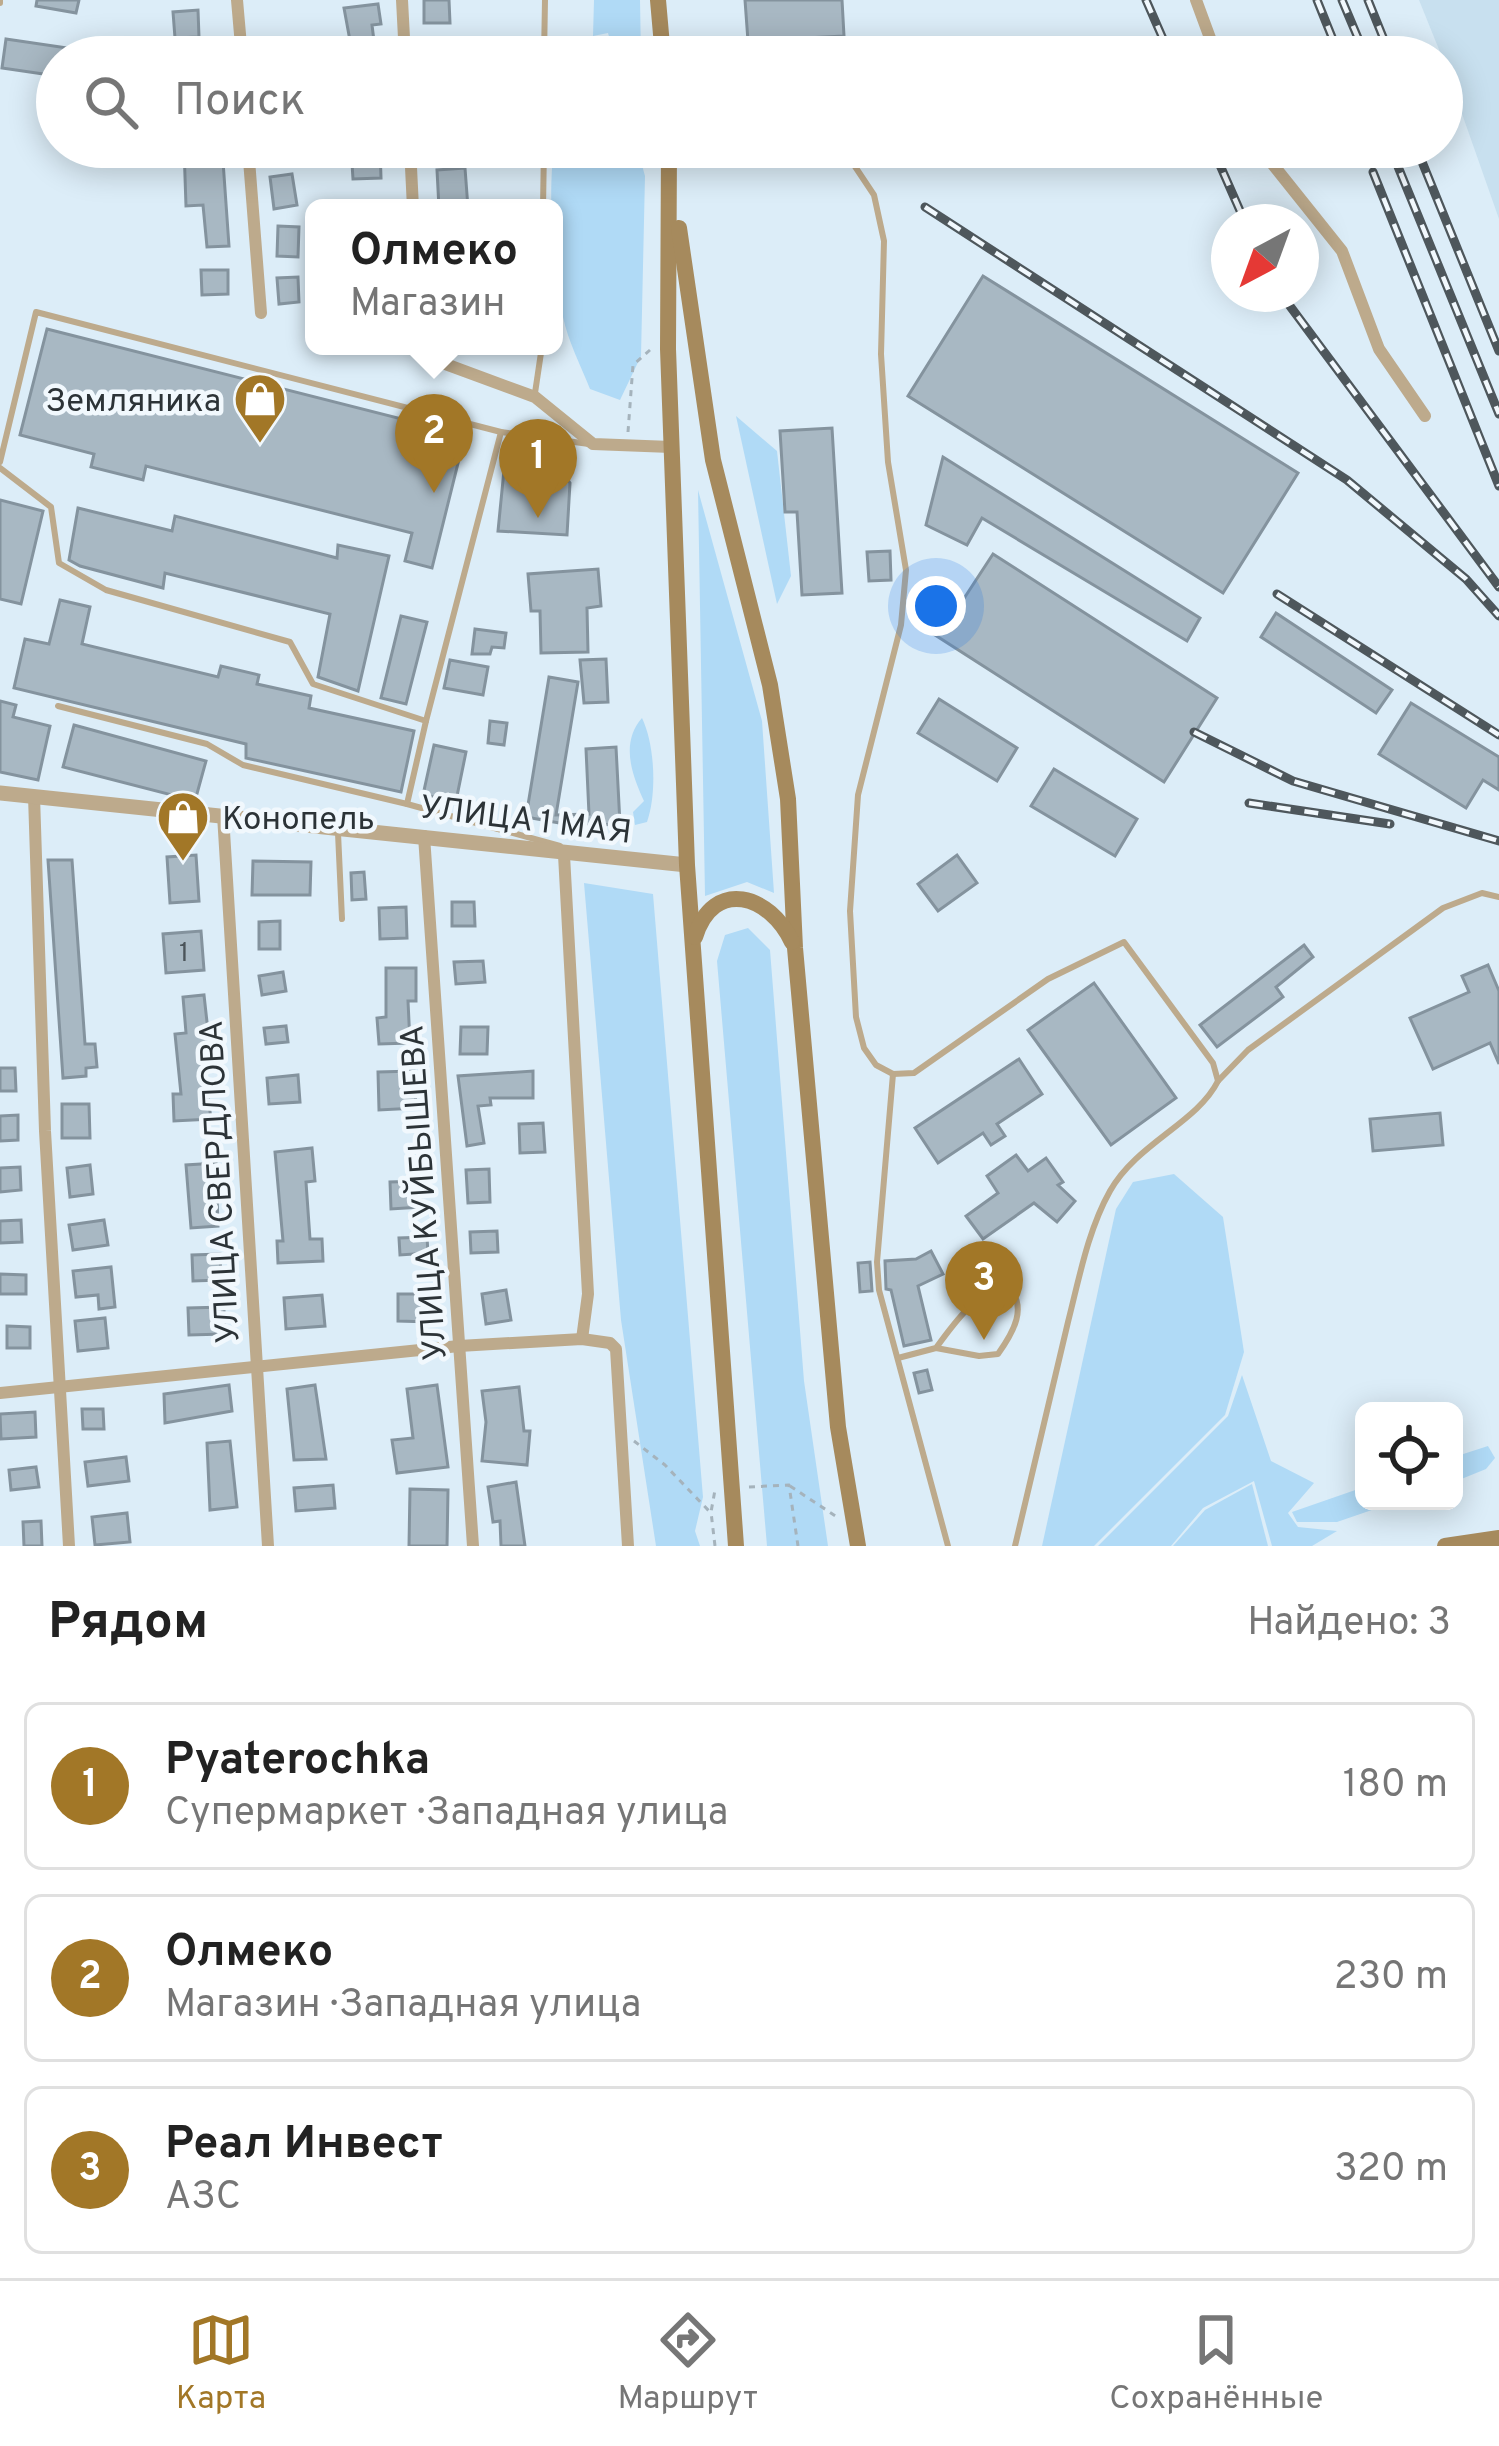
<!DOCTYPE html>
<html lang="ru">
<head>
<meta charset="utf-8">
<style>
	:root { --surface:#fff; --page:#f6f6f6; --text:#222; --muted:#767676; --line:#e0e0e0; --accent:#a27727 }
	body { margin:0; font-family:Overpass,sans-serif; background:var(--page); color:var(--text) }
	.controls { position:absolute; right:36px; bottom:36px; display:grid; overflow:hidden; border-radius:18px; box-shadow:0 6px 30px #0003 }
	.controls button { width:108px; height:108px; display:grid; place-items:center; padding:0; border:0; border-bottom:3px solid var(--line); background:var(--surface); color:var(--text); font:60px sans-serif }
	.compass { position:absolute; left:1211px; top:204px; width:108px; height:108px; border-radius:50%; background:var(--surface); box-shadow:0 6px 30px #0003; rotate:221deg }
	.you { position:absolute; left:936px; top:606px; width:42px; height:42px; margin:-30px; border:9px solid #fff; border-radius:50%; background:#1a73e8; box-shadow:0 0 0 18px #1a73e833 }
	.badge { display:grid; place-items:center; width:78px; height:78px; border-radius:50%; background:var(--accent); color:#fff; font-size:39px; font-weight:700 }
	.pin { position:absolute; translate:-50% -99px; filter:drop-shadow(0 3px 6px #0008) }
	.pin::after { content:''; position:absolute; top:63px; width:42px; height:36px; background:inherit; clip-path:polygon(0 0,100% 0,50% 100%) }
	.popup { position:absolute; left:305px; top:199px; width:258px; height:156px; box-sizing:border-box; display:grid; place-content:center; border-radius:18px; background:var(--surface); filter:drop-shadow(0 3px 9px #0005); font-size:39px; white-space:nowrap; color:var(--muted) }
	.popup b { font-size:45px; color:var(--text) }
	.popup::after { content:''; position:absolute; left:50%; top:100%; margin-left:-24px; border:24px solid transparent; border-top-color:var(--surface) }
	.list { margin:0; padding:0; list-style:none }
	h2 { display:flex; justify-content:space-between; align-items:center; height:156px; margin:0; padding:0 48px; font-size:51px }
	h2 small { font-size:39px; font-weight:400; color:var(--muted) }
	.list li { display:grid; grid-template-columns:78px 1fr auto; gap:36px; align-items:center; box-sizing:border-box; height:168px; margin:0 24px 24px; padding:0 24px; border:3px solid var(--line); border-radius:18px }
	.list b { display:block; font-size:45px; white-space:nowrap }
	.list p { margin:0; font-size:39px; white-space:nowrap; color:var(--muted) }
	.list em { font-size:39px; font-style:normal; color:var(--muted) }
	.icon { flex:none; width:66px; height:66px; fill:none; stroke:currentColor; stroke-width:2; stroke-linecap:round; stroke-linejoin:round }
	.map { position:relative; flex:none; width:1499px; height:1546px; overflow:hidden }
	.search { position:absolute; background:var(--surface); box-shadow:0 6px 30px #0003; left:36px; right:36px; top:36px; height:132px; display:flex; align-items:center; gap:30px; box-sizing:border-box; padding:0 42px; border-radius:66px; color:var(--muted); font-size:45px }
	.sheet { height:732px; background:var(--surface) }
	nav { display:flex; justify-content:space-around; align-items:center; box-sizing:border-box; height:168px; border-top:3px solid var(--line); background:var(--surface); font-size:33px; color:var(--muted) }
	nav a { display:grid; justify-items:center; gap:6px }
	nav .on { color:var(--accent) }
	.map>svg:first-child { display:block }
	.built { fill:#c8e0ef }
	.green { fill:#b0daf6 }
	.building { fill:#a8b8c3; stroke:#84939e; stroke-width:3 }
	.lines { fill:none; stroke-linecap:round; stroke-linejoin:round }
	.path { stroke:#a5b3bc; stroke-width:3; stroke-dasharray:6 6; stroke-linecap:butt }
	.service { stroke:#bdaa8c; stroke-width:6 }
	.minor { stroke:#bdaa8c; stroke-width:12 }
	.tertiary { stroke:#bdaa8c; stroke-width:15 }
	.secondary { stroke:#a68a5d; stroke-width:16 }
	.rail-casing { stroke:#4e575c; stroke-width:9 }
	.rail { stroke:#f1f8fd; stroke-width:4.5; stroke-dasharray:14; stroke-linecap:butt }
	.labels { text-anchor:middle; stroke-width:9; stroke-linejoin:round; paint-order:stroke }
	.number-label { font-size:27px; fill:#4b545a }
	.poi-label { font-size:33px; fill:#2c3337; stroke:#f1f8fd; text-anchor:end }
	.street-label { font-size:33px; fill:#2c3337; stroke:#f1f8fd }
</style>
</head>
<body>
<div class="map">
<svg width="1499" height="1546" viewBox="0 0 1499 1546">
	<rect width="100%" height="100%" fill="#dcedf8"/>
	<path class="built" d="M1419,0H1499V219L1442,57Z"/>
	<g class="green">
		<path d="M594,0H640L641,57H615L608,33L593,36Z"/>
		<path d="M554,147H637L645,176L641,356L620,400L590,389C581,366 568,341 563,317C552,269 548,193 554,147Z"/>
		<path d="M736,416L777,451L791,576L777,604Z"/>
		<path d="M698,490L762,721L774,893L747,882L705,896Z"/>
		<path d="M642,718C655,745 657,794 647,822L635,825L633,812L644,801C632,775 620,743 642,718Z"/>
		<path d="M584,883L653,894L703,1497L695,1531L700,1546H656L621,1320Z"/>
		<path d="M748,928L770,950L804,1381L828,1546H767L717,961L725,935Z"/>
		<path d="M1174,1174L1223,1217L1244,1352L1225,1415L1094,1546H1042L1116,1209L1133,1182Z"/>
		<path d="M1242,1375L1271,1461L1314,1483L1288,1513L1298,1527L1337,1531L1312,1546H1272L1254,1481L1203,1508L1171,1546H1098L1228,1416Z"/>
		<path d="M1488,1446L1495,1458L1486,1469L1454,1482V1457Z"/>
		<path d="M1252,1484L1268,1546H1173L1205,1510Z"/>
		<path d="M1364,1487V1501H1398L1337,1522H1297L1292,1512Z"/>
	</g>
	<g class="building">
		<path d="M37,0H79L76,13L36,6Z"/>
		<path d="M424,0H449L450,23H424Z"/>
		<path d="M745,0H842L844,36L748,41Z"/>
		<path d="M378,4L381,24L372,25L376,57H353L344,8Z"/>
		<path d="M198,10L199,37L175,38L173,12Z"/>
		<path d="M6,39L81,50V57H57V76L2,68Z"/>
		<path d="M184,147H222L229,246L207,247L203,205L186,206Z"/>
		<path d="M380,147L381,178L353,179L351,148Z"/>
		<path d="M890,147H982V157L891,162Z"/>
		<path d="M465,168L468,208H439L437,170Z"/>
		<path d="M292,174L297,205L274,209L270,177Z"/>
		<path d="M278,226L299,227L298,257L277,256Z"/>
		<path d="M201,270H228V294L202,295Z"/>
		<path d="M983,276L1298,473L1223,593L908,396Z"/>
		<path d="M298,277L299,302L279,304L277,278Z"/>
		<path d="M47,329L465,435L432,568L405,561L412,533L146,466L143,480L91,467L94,454L20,435Z"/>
		<path d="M832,428L842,593L802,595L797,512H785L780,431Z"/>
		<path d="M943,457L1200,618L1187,641L982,518L967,545L926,525Z"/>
		<path d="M505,460L557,465L570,483L567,535L498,531Z"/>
		<path d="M0,500L43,511L21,604L0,599Z"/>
		<path d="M78,508L172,531L175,516L337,558L338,545L389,556L358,691L318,677L330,614L165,573L163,588L80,566L69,560Z"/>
		<path d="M890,551L891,580L869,581L867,552Z"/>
		<path d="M993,554L1217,698L1164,782L921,626L943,592L961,603Z"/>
		<path d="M598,569L601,606L587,608L588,652L541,653L540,611H531L528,574Z"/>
		<path d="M60,600L90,607L82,644L218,677L221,666L259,675L257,684L311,696L309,708L414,731L401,792L246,758V744L14,688L25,639L49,644Z"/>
		<path d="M1276,613L1392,690L1376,713L1261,637Z"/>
		<path d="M401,616L427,622L406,704L381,698Z"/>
		<path d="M475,629L506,633L504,648L492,647L490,654H472Z"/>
		<path d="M606,659L608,702L584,703L580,660Z"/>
		<path d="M450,660L488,667L483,695L444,688Z"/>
		<path d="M549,677L578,682L556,815L589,814L586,749L616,747L620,824L576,826L526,817Z"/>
		<path d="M939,699L1017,748L997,781L918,733Z"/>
		<path d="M0,701L16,705L13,717L50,726L38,780L0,772Z"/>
		<path d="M1411,703L1499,757V790L1483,780L1466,808L1379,754Z"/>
		<path d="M490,721L507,723L504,745L488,743Z"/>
		<path d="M74,725L206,761L195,801L63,767Z"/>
		<path d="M434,745L466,752L456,801L423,795Z"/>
		<path d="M1054,769L1137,819L1115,856L1031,806Z"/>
		<path d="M196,855L199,901L170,903L167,857Z"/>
		<path d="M957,855L977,883L938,911L918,884Z"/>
		<path d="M48,860H72L85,1044H95L97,1067L86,1068V1076L63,1078Z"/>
		<path d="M253,861L311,862L310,895H252Z"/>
		<path d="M364,872L366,899L352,900L351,873Z"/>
		<path d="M452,902H474L475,926H452Z"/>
		<path d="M406,907L407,938L380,939L379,908Z"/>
		<path d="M280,921V949H259V922Z"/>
		<path d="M201,931L204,970L166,973L163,934Z"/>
		<path d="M1304,945L1313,957L1276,987L1283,997L1217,1047L1200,1025Z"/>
		<path d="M483,961L485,982L456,984L454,962Z"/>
		<path d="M1488,965L1499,991V1064L1490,1043L1433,1069L1410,1018L1469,992L1462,976Z"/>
		<path d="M386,968H416V1001H408L410,1043L379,1044L377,1018L386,1017Z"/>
		<path d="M283,972L286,991L262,995L259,976Z"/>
		<path d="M1094,983L1176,1098L1111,1145L1028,1030Z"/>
		<path d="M204,995L208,1031L215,1030L217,1048L202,1050L211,1119L174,1121L173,1094H181L175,1034L186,1033L183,997Z"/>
		<path d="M286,1026L288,1042L266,1044L264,1028Z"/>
		<path d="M461,1027H488L487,1054H460Z"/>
		<path d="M1019,1059L1042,1094L997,1124L1005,1136L991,1145L983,1133L938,1163L915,1128Z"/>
		<path d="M0,1068H15L16,1091H0Z"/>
		<path d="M414,1071L416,1108L379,1110L378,1072Z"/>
		<path d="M533,1071V1098H490L491,1105L478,1106L484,1143L467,1146L458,1076Z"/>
		<path d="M298,1075L300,1102L269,1104L267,1078Z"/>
		<path d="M62,1104H89L90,1138H62Z"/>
		<path d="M1440,1113L1443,1145L1373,1151L1370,1119Z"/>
		<path d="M18,1115V1140L0,1141V1116Z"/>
		<path d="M543,1123L545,1152L520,1153L519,1124Z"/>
		<path d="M312,1148L315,1181L306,1182L310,1239H322L323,1261L278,1263L277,1241H283L275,1152Z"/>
		<path d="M1016,1155L1028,1171L1046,1158L1063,1182L1058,1185L1075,1201L1057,1222L1034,1203L983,1239L966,1216L998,1193L987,1176Z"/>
		<path d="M216,1163L218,1226L191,1228L186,1165Z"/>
		<path d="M90,1165L93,1194L70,1197L67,1168Z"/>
		<path d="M20,1167L21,1190L0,1192V1168Z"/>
		<path d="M489,1169L490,1202L468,1203L466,1170Z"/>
		<path d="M420,1181L421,1207L391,1209L390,1182Z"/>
		<path d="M21,1220L22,1242L0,1243V1221Z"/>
		<path d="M104,1220L108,1245L73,1250L69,1225Z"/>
		<path d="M497,1231L498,1252L471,1253L470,1232Z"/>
		<path d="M427,1237L428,1253L400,1255L399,1238Z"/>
		<path d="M931,1251L943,1274L918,1286L931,1340L904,1346L891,1290L886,1289L885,1261L916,1259Z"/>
		<path d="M220,1254L221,1280L193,1281L192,1255Z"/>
		<path d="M870,1262L872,1291L860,1292L858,1263Z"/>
		<path d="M111,1267L115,1307L99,1309L98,1295L76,1297L73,1271Z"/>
		<path d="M0,1274L26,1275V1294H0Z"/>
		<path d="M506,1290L511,1320L486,1324L482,1294Z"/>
		<path d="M398,1294H430V1322L398,1321Z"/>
		<path d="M322,1295L325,1326L286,1329L284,1298Z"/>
		<path d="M224,1307V1334L189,1335L188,1308Z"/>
		<path d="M105,1318L108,1348L78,1351L75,1321Z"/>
		<path d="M7,1326L30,1327V1348H7Z"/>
		<path d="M927,1370L932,1390L919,1393L914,1373Z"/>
		<path d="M229,1385L232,1411L165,1423L164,1394Z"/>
		<path d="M315,1385L326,1459L294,1460L287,1389Z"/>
		<path d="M437,1385L448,1467L397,1473L392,1440L413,1438L407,1389Z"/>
		<path d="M519,1387L524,1431H530L527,1465L482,1461L486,1422L482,1391Z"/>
		<path d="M82,1409H103L104,1429H83Z"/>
		<path d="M35,1412L36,1437L1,1439L0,1414Z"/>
		<path d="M230,1441L237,1507L210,1510L207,1443Z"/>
		<path d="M126,1457L129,1481L88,1486L85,1462Z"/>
		<path d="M36,1467L39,1487L11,1490L9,1470Z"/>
		<path d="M516,1482L525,1546H501L500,1521L493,1522L488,1487Z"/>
		<path d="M333,1485L335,1508L296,1511L294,1488Z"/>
		<path d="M410,1489L448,1490L447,1546H409Z"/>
		<path d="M127,1513L130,1542L95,1545L92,1517Z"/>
		<path d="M41,1521L42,1546H24L23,1522Z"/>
	</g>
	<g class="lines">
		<g class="path">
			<path d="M628,432L633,365L650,350"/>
			<path d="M634,1441L665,1465L710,1512"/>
			<path d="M790,1486L837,1517"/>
			<path d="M749,1487L789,1485L798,1546"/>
			<path d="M715,1546L711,1512L715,1490"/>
		</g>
		<g class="service">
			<path d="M0,3V0"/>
			<path d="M544,57L545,0"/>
			<path d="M842,147L874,195L884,241L881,354L888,462L906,570L901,625L858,795L850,911L856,1017L864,1048L876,1065L893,1074L914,1073L1048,979L1124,942L1213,1063L1218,1081C1197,1123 1137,1143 1110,1191C1088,1230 1079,1279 1068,1322C1050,1397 1033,1471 1015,1546"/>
			<path d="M543,208L544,147"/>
			<path d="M535,393L542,346"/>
			<path d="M0,462L36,312L501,432L589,444"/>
			<path d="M0,468L51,507L59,563L106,590L290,642L313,684L426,721L501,432"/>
			<path d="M58,706L207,744L243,765L407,804L560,846"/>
			<path d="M407,804L426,721"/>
			<path d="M338,833L342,919"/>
			<path d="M893,1074L877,1262L879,1290L948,1546"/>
			<path d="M1218,1081L1248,1050L1443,908L1482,893L1499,897"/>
			<path d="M898,1358L936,1348L979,1356L998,1354C1013,1333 1029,1306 1007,1286C979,1288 952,1326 936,1348"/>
		</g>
		<g class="minor">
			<path d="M237,0L242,57"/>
			<path d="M402,0L405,57"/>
			<path d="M1196,0L1217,57"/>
			<path d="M248,147L261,313"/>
			<path d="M410,147L413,208"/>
			<path d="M1259,147L1342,251L1379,349L1425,416"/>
			<path d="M421,346V355L535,397L593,444L671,447"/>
			<path d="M34,796L45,1131L69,1546"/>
			<path d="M223,815L268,1546"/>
			<path d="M424,836L473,1546"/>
			<path d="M564,855L588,1294L582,1339"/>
			<path d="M0,1393L459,1346L582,1339L610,1343L616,1349L628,1546"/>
		</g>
		<path class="tertiary" d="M0,793L687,865"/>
		<g class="secondary">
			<path d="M658,0L663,57"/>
			<path d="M669,147L668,349L687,865L736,1546"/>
			<path d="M679,228L713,460L770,685L788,799L795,948L838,1427L858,1546"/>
			<path d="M695,937C714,877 770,895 792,942"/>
			<path d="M1445,1546L1499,1538"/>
		</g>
		<g class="rail-casing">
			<g id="rail">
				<path d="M1146,0L1171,57"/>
				<path d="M1317,0L1340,57"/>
				<path d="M1342,0L1366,57"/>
				<path d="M1368,0L1391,57"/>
				<path d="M1212,147L1245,222"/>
				<path d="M1390,147L1499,414"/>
				<path d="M1416,147L1499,351"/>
				<path d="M1373,172L1499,486"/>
				<path d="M925,207L1347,480L1466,579L1499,616"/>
				<path d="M1281,294L1499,587"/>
				<path d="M1277,594L1499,735"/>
				<path d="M1194,732L1293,781L1499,841"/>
				<path d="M1249,803L1390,824"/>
			</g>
		</g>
		<use href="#rail" class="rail"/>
	</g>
	<defs>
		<g id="shop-pin" transform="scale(2.7)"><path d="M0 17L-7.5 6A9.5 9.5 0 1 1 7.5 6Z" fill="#a27727" stroke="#f1f8fd"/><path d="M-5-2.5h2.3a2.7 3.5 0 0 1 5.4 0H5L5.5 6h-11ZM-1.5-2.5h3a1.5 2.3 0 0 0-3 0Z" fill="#fff"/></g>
	</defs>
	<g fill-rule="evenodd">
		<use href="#shop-pin" x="260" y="399"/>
		<use href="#shop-pin" x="183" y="817"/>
	</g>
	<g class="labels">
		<g class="number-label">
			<text x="184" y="961">1</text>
		</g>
		<g class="poi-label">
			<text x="221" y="411">Земляника</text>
			<text x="222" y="829" text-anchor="start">Конопель</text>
		</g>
		<g class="street-label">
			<text transform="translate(526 818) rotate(7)" y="12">УЛИЦА 1 МАЯ</text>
			<text transform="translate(218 1182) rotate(-93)" y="12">УЛИЦА СВЕРДЛОВА</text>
			<text transform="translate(422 1193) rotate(-94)" y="12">УЛИЦА КУЙБЫШЕВА</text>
		</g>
	</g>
</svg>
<div class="controls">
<button><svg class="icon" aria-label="locate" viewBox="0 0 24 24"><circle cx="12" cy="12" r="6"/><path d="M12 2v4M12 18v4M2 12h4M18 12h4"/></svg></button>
</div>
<svg class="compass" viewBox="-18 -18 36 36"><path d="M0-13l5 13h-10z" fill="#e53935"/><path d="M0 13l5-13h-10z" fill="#767676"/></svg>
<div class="you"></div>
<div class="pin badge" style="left:538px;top:518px">1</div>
<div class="pin badge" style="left:434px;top:493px">2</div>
<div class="popup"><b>Олмеко</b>Магазин</div>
<div class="pin badge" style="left:984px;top:1340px">3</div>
<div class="search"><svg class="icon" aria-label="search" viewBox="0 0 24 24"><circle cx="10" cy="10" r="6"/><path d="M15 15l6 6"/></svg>Поиск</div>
</div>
<section class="sheet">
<h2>Рядом<small>Найдено: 3</small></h2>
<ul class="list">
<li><span class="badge">1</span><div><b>Pyaterochka</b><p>Супермаркет · Западная улица</p></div><em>180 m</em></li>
<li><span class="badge">2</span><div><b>Олмеко</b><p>Магазин · Западная улица</p></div><em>230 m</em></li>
<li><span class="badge">3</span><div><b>Реал Инвест</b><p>АЗС</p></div><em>320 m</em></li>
</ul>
</section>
<nav>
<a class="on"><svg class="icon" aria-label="map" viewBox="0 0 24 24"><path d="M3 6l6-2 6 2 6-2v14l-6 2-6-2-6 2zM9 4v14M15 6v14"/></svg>Карта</a>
<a><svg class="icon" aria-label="directions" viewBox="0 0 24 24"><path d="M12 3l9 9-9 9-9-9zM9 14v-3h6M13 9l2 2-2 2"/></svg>Маршрут</a>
<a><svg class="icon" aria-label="saved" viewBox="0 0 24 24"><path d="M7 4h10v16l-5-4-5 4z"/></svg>Сохранённые</a>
</nav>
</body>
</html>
